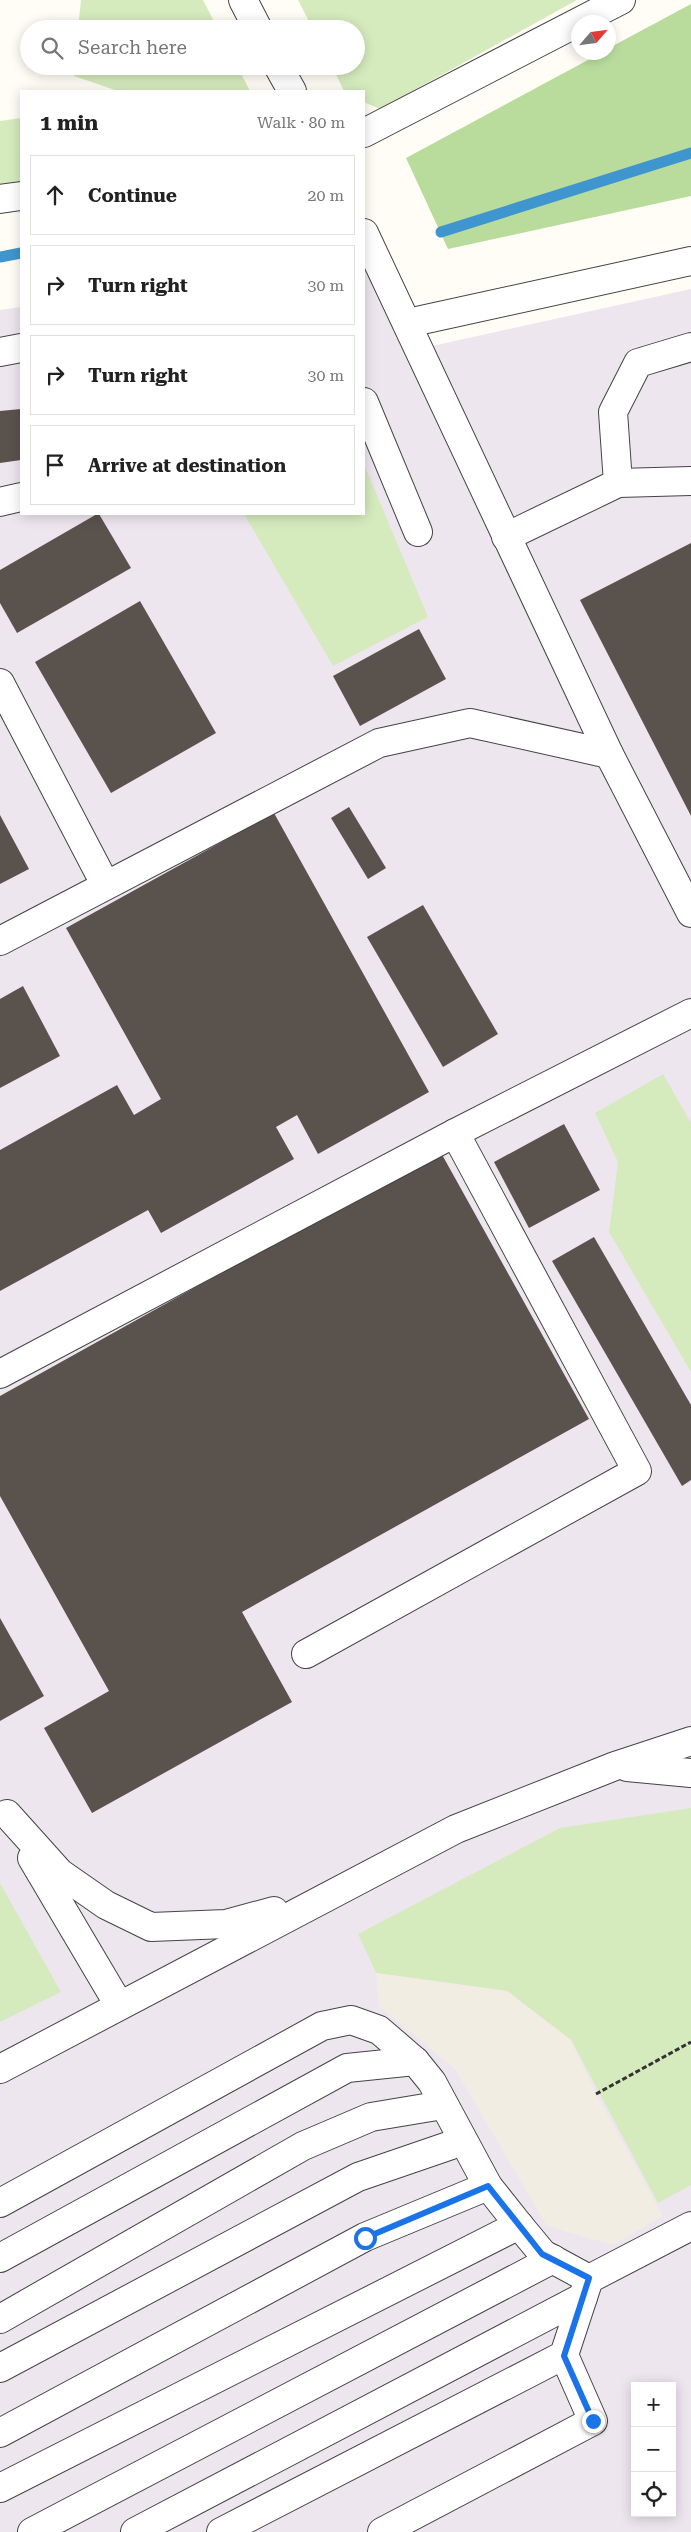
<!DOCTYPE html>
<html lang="en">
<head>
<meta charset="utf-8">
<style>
	:root { --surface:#fff; --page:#f2f2f2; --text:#222; --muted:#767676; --line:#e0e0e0 }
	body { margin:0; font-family:"Roboto Serif",serif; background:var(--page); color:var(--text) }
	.controls { position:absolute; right:15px; bottom:15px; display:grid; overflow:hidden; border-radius:0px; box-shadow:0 2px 12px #0003 }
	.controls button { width:45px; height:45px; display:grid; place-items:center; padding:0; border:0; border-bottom:1px solid var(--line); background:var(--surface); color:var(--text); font:25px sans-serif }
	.compass { position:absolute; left:571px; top:15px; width:45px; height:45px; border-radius:50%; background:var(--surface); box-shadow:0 2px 12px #0003; rotate:62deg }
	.stop { position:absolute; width:15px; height:15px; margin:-11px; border:4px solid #1a73e8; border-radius:50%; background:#fff }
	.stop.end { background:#1a73e8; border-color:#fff; box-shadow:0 1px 5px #0008 }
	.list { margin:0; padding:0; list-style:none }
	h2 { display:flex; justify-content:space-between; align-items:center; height:65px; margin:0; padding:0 20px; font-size:21px }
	h2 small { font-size:16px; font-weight:400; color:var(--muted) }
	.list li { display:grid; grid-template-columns:32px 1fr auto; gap:15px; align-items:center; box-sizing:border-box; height:80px; margin:0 10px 10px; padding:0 10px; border:1px solid var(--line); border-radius:0px }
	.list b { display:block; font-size:19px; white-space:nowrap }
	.list em { font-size:16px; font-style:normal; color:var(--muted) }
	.icon { flex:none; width:28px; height:28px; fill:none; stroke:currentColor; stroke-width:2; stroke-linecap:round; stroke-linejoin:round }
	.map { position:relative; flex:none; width:691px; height:2532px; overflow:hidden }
	.search { position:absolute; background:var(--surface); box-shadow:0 2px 12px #0003; left:20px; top:20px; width:345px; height:55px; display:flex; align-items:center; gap:12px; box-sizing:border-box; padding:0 18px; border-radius:28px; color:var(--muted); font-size:19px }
	.panel { position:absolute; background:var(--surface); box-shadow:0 2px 12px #0003; left:20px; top:90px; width:345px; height:425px; border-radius:0px }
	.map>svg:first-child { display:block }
	.industrial { fill:#eee6ef; fill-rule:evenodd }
	.green { fill:#d5ebbd }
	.forest { fill:#b9dc9c }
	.plaza { fill:#f1ede2 }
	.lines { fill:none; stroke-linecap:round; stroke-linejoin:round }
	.stream { stroke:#3f96cf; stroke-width:11 }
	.building { fill:#5a524d }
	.minor-casing { stroke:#444; stroke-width:30 }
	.path { stroke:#333; stroke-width:3; stroke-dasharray:5 2.5; stroke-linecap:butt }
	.minor { stroke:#fff; stroke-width:28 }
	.route { stroke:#1a73e8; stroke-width:6 }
</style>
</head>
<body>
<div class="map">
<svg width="691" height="2532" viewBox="0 0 691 2532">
	<rect width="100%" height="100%" fill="#fffdf5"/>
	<path class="industrial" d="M364,264L405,352L691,289V2532H0V310L21,307V514H364ZM635,2386H672V2513H635Z"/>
	<g class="green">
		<path d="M81,0H203L218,29H78Z"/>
		<path d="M298,0H577L380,109L364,102V91H344L332,66H356V29H313Z"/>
		<path d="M75,66H237L250,91H118L74,76Z"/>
		<path d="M21,118V194L0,198V121Z"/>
		<path d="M364,464L428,617L333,666L244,514H364Z"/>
		<path d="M663,1074L691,1123V1372L609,1232L618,1162L595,1113Z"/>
		<path d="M691,1808V2185L658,2203L571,2040L507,1991L376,1973L358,1934L560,1828Z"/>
		<path d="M0,1883L61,1992L0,2022Z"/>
	</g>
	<path class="forest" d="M691,4V196L448,249L406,158L601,53L608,52L609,48Z"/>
	<path class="plaza" d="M376,1973L507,1991L571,2040L596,2094L663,2216L613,2245L547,2226L455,2069L379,2006Z"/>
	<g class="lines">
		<g class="stream">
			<path d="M441,232L691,153"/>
			<path d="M0,257L21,253"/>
		</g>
	</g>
	<g class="building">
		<path d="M21,409V460L0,463V411Z"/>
		<path d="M97,514H99L131,568L17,633L0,603V570Z"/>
		<path d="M691,543V816L580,600Z"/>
		<path d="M140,601L216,733L111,793L35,662Z"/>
		<path d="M419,629L446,679L360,726L333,676Z"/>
		<path d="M349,807L386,868L368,879L331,818Z"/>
		<path d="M274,813L429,1092L318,1154L297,1115L276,1127L294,1159L161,1233L148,1210L0,1291V1150L117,1085L134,1115L161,1099L66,928Z"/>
		<path d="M0,815L29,869L0,884Z"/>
		<path d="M423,905L498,1034L443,1067L367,937Z"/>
		<path d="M23,986L60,1056L0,1088V999Z"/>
		<path d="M564,1124L600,1190L529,1228L494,1162Z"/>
		<path d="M440,1151L589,1419L242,1612L292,1702L92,1813L44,1728L109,1691L0,1496V1396Z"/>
		<path d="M594,1237L691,1405V1480L682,1486L552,1261Z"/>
		<path d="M0,1618L44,1696L0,1721Z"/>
	</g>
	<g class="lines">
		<g class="minor-casing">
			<g id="minor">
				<path d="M243,0L258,29"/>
				<path d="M278,66L292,91"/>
				<path d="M364,133L621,0"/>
				<path d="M0,199L21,196"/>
				<path d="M364,233L609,754L691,913"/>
				<path d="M408,323L691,261"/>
				<path d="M0,352L21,348"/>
				<path d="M364,402L418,532"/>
				<path d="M618,483L691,481"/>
				<path d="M0,502L21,497"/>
				<path d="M506,537L618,483L613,412L638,363L691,347"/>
				<path d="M0,683L105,884"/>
				<path d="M0,941L379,743L470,723L609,754"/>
				<path d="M0,1374L455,1133L691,1013"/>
				<path d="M306,1654L637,1471L455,1133"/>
				<path d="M627,1767L691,1773"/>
				<path d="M7,1814L60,1873L106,1905L151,1927L226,1924L274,1911"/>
				<path d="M32,1858L119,2005"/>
				<path d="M0,2069L456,1829L615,1766L691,1741"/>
				<path d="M0,2203L322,2026L351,2020L379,2030L415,2061L432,2082L488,2186L519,2225L543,2254L589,2279"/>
				<path d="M0,2258L347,2068L415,2061"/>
				<path d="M0,2319L303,2146L371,2117L443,2105"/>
				<path d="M0,2368L358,2177L463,2141"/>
				<path d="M0,2433L365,2237L488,2186"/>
				<path d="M0,2488L519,2225"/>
				<path d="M32,2532L553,2259"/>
				<path d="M135,2532L583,2297"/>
				<path d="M221,2532L564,2355L589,2279L691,2226"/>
				<path d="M382,2532L593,2421L564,2355"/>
			</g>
		</g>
		<path class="path" d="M596,2094L691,2042"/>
		<use href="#minor" class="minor"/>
	</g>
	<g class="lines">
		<path class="route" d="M365,2238L488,2186L542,2254L589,2278L564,2356L593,2421"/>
	</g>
</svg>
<div class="controls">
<button>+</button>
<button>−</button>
<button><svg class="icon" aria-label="locate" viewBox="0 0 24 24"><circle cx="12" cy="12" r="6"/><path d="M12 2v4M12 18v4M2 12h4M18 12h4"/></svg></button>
</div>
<svg class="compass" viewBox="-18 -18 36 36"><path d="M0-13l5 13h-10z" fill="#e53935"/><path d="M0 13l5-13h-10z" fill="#767676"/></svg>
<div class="stop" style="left:365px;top:2238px"></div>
<div class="stop end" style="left:593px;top:2421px"></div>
<div class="search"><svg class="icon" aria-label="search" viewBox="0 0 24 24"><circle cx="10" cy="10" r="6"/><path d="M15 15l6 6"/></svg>Search here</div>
<section class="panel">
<h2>1 min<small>Walk · 80 m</small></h2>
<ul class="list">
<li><svg class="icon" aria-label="ahead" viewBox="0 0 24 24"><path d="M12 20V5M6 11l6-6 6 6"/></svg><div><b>Continue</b></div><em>20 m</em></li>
<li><svg class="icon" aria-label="right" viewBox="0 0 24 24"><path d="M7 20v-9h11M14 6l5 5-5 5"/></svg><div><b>Turn right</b></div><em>30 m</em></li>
<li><svg class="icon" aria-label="right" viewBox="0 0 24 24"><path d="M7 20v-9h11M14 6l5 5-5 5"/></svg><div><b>Turn right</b></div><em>30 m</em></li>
<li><svg class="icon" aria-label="arrive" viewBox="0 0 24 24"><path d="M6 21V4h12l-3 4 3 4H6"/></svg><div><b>Arrive at destination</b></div></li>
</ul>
</section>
</div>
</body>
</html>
